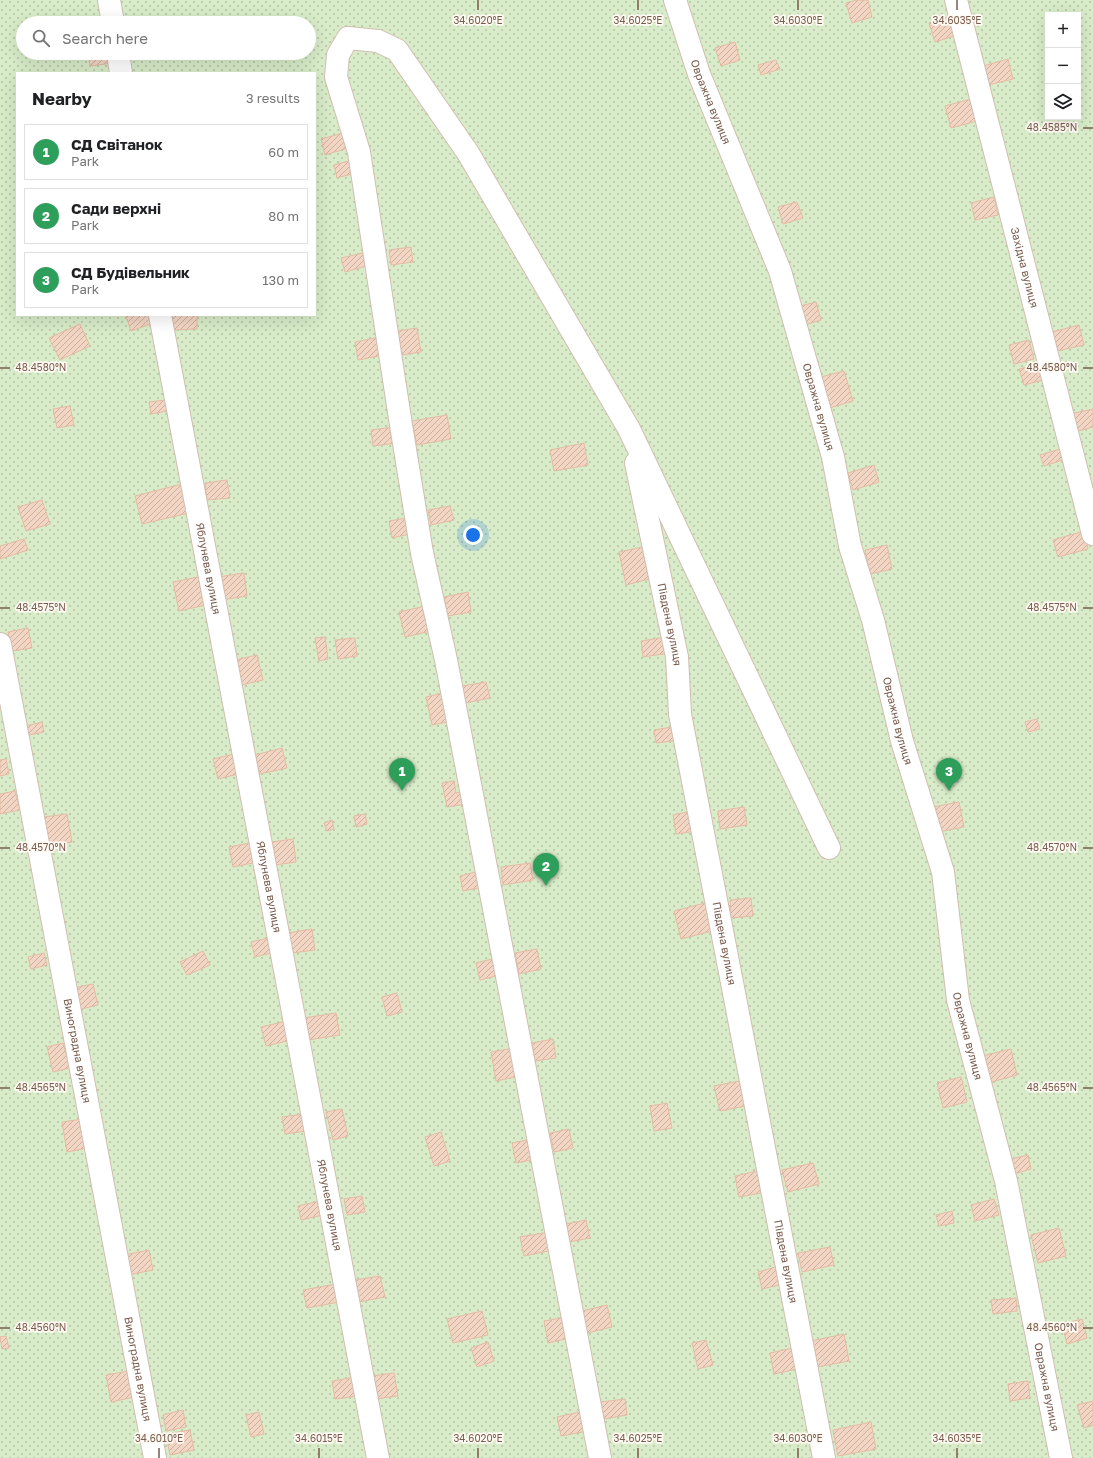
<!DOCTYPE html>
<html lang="en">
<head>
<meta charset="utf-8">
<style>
	:root { --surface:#fff; --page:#f6f6f6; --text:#202124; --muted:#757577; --line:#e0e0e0; --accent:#e76f51 }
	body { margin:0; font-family:"Golos Text",sans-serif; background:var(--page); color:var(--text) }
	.controls { position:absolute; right:12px; top:12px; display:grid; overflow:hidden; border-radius:0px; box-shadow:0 4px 16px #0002 }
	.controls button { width:36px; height:36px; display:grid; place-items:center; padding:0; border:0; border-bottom:1px solid var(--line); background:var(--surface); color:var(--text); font:20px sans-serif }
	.you { position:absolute; left:473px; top:535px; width:14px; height:14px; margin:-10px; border:3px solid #fff; border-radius:50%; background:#1a73e8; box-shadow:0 0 0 6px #1a73e833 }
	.badge { display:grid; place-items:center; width:26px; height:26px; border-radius:50%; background:var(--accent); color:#fff; font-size:13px; font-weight:700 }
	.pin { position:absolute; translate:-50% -33px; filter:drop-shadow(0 1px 2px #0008) }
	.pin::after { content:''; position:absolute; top:21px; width:14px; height:12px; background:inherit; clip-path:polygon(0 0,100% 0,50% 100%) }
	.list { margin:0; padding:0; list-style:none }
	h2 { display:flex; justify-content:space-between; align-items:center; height:52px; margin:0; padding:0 16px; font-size:17px }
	h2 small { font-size:13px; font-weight:400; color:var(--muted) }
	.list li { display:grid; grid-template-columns:26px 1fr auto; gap:12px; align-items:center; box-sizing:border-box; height:56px; margin:0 8px 8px; padding:0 8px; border:1px solid var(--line); border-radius:0px }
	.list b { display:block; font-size:15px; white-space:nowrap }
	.list p { margin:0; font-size:13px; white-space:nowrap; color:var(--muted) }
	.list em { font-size:13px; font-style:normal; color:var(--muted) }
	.icon { flex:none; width:22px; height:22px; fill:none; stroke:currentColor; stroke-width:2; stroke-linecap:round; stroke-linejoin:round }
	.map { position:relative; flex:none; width:1093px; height:1458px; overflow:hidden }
	.search { position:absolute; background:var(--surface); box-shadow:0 4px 16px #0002; left:16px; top:16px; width:300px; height:44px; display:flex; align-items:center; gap:10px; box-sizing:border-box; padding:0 14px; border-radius:22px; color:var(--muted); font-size:15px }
	.panel { position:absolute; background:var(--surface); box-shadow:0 4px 16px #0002; left:16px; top:72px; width:300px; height:244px; border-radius:0px }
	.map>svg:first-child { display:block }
	.park { fill:url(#park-dots); fill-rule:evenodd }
	.building { fill:url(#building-hatch); stroke:#e6bba3 }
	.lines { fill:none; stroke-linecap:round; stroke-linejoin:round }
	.minor-casing { stroke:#d1beb0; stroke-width:24 }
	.minor { stroke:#fff; stroke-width:22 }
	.ticks { fill:none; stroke:#7a5c4d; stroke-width:1.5 }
	.labels { text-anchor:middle; stroke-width:3.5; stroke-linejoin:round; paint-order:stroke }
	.street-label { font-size:11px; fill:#7a5c4d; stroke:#fffaf3 }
	.ticks-label { font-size:10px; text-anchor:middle; fill:#7a5c4d; stroke:#fffaf3; stroke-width:3.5; stroke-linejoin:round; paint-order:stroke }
</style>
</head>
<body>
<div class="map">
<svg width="1093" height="1458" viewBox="0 0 1093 1458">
	<defs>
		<pattern id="park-dots" width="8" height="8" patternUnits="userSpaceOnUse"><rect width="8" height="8" fill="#d8ecc9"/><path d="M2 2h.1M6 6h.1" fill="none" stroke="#b4c2a5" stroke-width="1.8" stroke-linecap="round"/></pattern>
		<pattern id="building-hatch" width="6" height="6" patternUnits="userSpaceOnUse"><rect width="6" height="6" fill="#f3d5c3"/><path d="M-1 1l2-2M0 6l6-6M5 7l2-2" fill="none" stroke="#cab0a1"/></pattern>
	</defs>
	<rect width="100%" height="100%" fill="#fdf6ec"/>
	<path class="park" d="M0,0H1093V1458H0ZM1048,15H1078V117H1048ZM23,23H309V53H23ZM17,73H315V315H17Z"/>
	<g class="building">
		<path d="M857,0H868L872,17L852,23L846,3Z"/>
		<path d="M951,16L957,35L935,42L929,23Z"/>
		<path d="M735,42L740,60L721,66L715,48Z"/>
		<path d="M88,53H112L113,63L90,66Z"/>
		<path d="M1008,59L1013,79L988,85L983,66Z"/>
		<path d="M776,60L780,69L761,75L758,65Z"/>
		<path d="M971,99L977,121L951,128L945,106Z"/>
		<path d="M343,133L348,148L325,155L321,139Z"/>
		<path d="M352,160L355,173L337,178L334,165Z"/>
		<path d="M994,197L998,215L975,220L971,203Z"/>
		<path d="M797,202L803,218L783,224L778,207Z"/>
		<path d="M411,247L413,262L391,265L389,250Z"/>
		<path d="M367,252L370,265L345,272L341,258Z"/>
		<path d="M816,302L821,320L805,325L800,306Z"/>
		<path d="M130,315H150L153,323L131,331L126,316Z"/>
		<path d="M172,315H197V329L173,330Z"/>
		<path d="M80,324L90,346L60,360L49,338Z"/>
		<path d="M1079,325L1084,345L1053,352L1048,333Z"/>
		<path d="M417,328L421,352L401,355L397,331Z"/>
		<path d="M380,337L384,355L358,360L355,342Z"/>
		<path d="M1029,340L1034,359L1014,364L1009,345Z"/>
		<path d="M1039,364L1043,380L1024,385L1019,369Z"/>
		<path d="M844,371L853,401L826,409L817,378Z"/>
		<path d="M166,400L167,411L151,414L149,402Z"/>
		<path d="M70,406L74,425L57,428L53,409Z"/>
		<path d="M1093,409V427L1075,432L1070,414Z"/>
		<path d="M447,415L451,439L417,445L412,421Z"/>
		<path d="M395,427L397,443L373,446L371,430Z"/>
		<path d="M584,443L588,465L554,471L550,450Z"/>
		<path d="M1060,449L1063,460L1044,466L1040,455Z"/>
		<path d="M874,465L879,482L853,490L848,473Z"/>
		<path d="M227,480L230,498L207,500L205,483Z"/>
		<path d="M182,484L189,513L142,524L135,496Z"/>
		<path d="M42,500L50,524L26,531L18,507Z"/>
		<path d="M450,506L454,520L431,525L428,510Z"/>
		<path d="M407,518L410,534L392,538L389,521Z"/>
		<path d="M1084,531L1088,549L1058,557L1053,540Z"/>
		<path d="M24,539L28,550L0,559V546Z"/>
		<path d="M887,545L892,569L870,574L865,550Z"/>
		<path d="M642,547L649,579L626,585L619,552Z"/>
		<path d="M244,573L247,596L221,600L218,577Z"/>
		<path d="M203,576L210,604L179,611L173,582Z"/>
		<path d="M468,592L471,612L447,616L444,597Z"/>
		<path d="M425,606L431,631L405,637L399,612Z"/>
		<path d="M28,628L32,648L11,651L8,632Z"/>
		<path d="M325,637L328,659L319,661L315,638Z"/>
		<path d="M666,637L669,653L643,657L641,641Z"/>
		<path d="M355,638L357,656L338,659L335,640Z"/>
		<path d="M257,655L263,680L241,685L235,660Z"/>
		<path d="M486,682L490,698L465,703L462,686Z"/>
		<path d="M443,693L448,722L432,725L426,697Z"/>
		<path d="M1037,719L1040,729L1028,732L1025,722Z"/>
		<path d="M42,722L44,732L29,735L26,726Z"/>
		<path d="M678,726L680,740L656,743L654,730Z"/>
		<path d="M282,748L287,768L260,774L255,755Z"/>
		<path d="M234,754L238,774L218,779L213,759Z"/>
		<path d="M6,759L9,774L0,776V760Z"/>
		<path d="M454,781L456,793L464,791L466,804L447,807L442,783Z"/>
		<path d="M15,791L20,810L0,814V794Z"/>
		<path d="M959,802L964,827L938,832L933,807Z"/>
		<path d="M744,807L747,825L720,829L718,811Z"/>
		<path d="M692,811L696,831L676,834L673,815Z"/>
		<path d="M67,814L72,842L48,845L44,817Z"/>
		<path d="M365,814L367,824L356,827L354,816Z"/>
		<path d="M332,820L334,829L327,831L324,823Z"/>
		<path d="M293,839L296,862L275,865L272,842Z"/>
		<path d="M255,842L258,862L233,867L229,847Z"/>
		<path d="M530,863L533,880L503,885L501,867Z"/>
		<path d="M479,871L483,887L463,891L460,876Z"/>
		<path d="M751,898L753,916L731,918L730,900Z"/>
		<path d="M705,903L712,931L681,939L674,911Z"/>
		<path d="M312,929L315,950L292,953L288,933Z"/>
		<path d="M272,937L275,952L255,957L251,942Z"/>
		<path d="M537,949L541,969L519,974L515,953Z"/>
		<path d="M203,951L210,965L187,975L180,962Z"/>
		<path d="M44,953L47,965L31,969L28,957Z"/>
		<path d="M496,958L500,975L480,980L476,963Z"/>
		<path d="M93,984L98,1005L77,1010L73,988Z"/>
		<path d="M397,993L402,1012L387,1016L382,997Z"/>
		<path d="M336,1013L340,1035L308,1040L304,1018Z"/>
		<path d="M287,1021L291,1040L266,1046L261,1027Z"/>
		<path d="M553,1039L556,1058L535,1061L532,1043Z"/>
		<path d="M63,1043L70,1068L53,1072L47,1047Z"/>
		<path d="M515,1048L520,1076L496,1081L491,1052Z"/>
		<path d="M1011,1049L1017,1075L988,1083L982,1056Z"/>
		<path d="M961,1077L967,1102L943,1108L937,1083Z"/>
		<path d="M745,1080L751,1105L720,1111L714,1086Z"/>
		<path d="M667,1103L672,1128L654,1131L650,1106Z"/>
		<path d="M342,1109L348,1136L333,1140L326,1112Z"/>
		<path d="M303,1114L306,1131L285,1134L282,1117Z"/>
		<path d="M83,1119L88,1148L67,1152L62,1122Z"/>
		<path d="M569,1129L573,1148L554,1152L550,1133Z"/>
		<path d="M441,1132L450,1161L434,1166L425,1137Z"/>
		<path d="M532,1139L536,1159L516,1163L512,1143Z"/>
		<path d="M1028,1155L1031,1169L1014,1174L1011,1159Z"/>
		<path d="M813,1163L819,1184L788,1192L782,1170Z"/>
		<path d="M762,1170L767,1192L739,1197L735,1176Z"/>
		<path d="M362,1196L365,1212L347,1215L344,1199Z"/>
		<path d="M994,1199L999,1215L975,1221L971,1205Z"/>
		<path d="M320,1201L323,1215L301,1220L298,1206Z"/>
		<path d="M952,1211L954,1223L939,1226L936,1215Z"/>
		<path d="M586,1220L590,1238L569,1242L566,1224Z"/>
		<path d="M1059,1228L1066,1256L1038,1263L1031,1235Z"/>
		<path d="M549,1232L553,1250L524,1256L520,1237Z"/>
		<path d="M830,1247L834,1265L802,1272L798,1253Z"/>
		<path d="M149,1250L153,1270L128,1275L124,1255Z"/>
		<path d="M779,1266L783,1284L762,1289L758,1272Z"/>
		<path d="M380,1276L385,1297L359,1302L355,1280Z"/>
		<path d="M336,1284L339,1302L307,1308L303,1290Z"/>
		<path d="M1016,1298L1017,1311L993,1314L991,1300Z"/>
		<path d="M607,1305L612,1327L587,1333L582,1311Z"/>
		<path d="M482,1311L488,1335L453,1343L447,1319Z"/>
		<path d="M566,1317L570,1338L548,1343L544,1321Z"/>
		<path d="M1082,1319L1087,1338L1067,1344L1062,1324Z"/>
		<path d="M844,1334L849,1361L817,1367L811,1341Z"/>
		<path d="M6,1336L9,1348L2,1349L0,1337Z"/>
		<path d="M706,1340L713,1365L698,1369L692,1343Z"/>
		<path d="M488,1342L494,1361L477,1367L471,1348Z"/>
		<path d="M797,1347L802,1368L774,1374L770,1353Z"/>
		<path d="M129,1371L134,1397L111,1402L106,1375Z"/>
		<path d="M394,1373L398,1396L375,1399L371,1376Z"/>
		<path d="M356,1377L358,1396L335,1399L332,1381Z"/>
		<path d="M1028,1381L1030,1398L1010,1401L1008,1384Z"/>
		<path d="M625,1399L627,1415L603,1419L601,1402Z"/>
		<path d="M1093,1401V1425L1084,1428L1077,1405Z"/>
		<path d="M183,1410L186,1427L166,1431L163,1415Z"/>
		<path d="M584,1411L588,1431L561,1436L557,1417Z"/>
		<path d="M259,1412L264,1434L251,1437L246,1415Z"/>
		<path d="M871,1422L876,1449L838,1456L833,1430Z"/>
		<path d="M190,1430L194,1450L170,1455L166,1434Z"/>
	</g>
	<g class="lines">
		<g class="minor-casing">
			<g id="minor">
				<path d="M109,0L113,23"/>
				<path id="s1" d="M675,0L699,74L780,271L833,457L850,546L873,620L902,741L943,872L958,1000L1006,1181L1061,1458"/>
				<path id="s2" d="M956,0L1093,534"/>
				<path d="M118,53L121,73"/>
				<path id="s3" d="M160,315L378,1458"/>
				<path id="s4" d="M636,463L677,657L680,714L824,1458"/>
				<path id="s5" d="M0,644L155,1458"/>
				<path d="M600,1458L446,660L422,553L401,425L359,152L336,77L338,55L348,38L378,41L397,50L468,153L629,429L829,848"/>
			</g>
		</g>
		<use href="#minor" class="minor"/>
	</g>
	<path class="ticks" d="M478,0V10M638,0V10M798,0V10M957,0V10M1083,128H1093M0,368H10M1083,368H1093M0,608H10M1083,608H1093M0,848H10M1083,848H1093M0,1088H10M1083,1088H1093M0,1328H10M1083,1328H1093M159,1448V1458M319,1448V1458M478,1448V1458M638,1448V1458M798,1448V1458M957,1448V1458"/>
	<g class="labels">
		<g class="street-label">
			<text dy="4" stroke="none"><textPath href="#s1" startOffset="108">Овражна вулиця</textPath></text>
			<text dy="4" stroke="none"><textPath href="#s2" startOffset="276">Західна вулиця</textPath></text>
			<text dy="4" stroke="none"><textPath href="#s1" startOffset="432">Овражна вулиця</textPath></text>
			<text dy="4" stroke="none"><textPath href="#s3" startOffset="258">Яблунева вулиця</textPath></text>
			<text dy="4" stroke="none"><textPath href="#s4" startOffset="165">Південа вулиця</textPath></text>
			<text dy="4" stroke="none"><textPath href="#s1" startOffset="756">Овражна вулиця</textPath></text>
			<text dy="4" stroke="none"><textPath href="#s3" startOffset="582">Яблунева вулиця</textPath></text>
			<text dy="4" stroke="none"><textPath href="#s4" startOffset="489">Південа вулиця</textPath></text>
			<text dy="4" stroke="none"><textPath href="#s1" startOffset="1080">Овражна вулиця</textPath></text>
			<text dy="4" stroke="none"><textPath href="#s5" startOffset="414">Виноградна вулиця</textPath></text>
			<text dy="4" stroke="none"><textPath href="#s3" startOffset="906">Яблунева вулиця</textPath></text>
			<text dy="4" stroke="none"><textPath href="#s4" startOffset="813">Південа вулиця</textPath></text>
			<text dy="4" stroke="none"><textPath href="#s5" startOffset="738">Виноградна вулиця</textPath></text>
			<text dy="4" stroke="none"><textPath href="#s1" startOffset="1440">Овражна вулиця</textPath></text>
		</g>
	</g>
	<g class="ticks-label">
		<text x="478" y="24">34.6020°E</text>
		<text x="638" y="24">34.6025°E</text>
		<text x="798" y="24">34.6030°E</text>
		<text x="957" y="24">34.6035°E</text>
		<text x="1052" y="131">48.4585°N</text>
		<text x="41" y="371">48.4580°N</text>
		<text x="1052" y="371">48.4580°N</text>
		<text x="41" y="611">48.4575°N</text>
		<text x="1052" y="611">48.4575°N</text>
		<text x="41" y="851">48.4570°N</text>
		<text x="1052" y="851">48.4570°N</text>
		<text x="41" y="1091">48.4565°N</text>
		<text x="1052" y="1091">48.4565°N</text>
		<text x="41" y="1331">48.4560°N</text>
		<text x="1052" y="1331">48.4560°N</text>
		<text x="159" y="1442">34.6010°E</text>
		<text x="319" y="1442">34.6015°E</text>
		<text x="478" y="1442">34.6020°E</text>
		<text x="638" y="1442">34.6025°E</text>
		<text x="798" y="1442">34.6030°E</text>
		<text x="957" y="1442">34.6035°E</text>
	</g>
</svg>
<div class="controls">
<button>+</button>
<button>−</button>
<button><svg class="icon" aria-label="layers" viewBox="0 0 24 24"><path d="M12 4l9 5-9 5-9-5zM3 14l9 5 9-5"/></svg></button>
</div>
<div class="you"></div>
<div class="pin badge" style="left:402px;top:791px;background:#2e9e5b">1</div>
<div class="pin badge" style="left:546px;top:886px;background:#2e9e5b">2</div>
<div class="pin badge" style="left:949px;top:791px;background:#2e9e5b">3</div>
<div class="search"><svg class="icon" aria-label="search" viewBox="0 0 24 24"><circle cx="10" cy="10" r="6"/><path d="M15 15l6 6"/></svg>Search here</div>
<section class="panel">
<h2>Nearby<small>3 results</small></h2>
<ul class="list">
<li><span class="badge" style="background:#2e9e5b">1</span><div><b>СД Світанок</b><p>Park</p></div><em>60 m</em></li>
<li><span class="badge" style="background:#2e9e5b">2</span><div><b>Сади верхні</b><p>Park</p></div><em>80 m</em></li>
<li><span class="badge" style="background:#2e9e5b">3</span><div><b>СД Будівельник</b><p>Park</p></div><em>130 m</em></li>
</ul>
</section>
</div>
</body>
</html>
